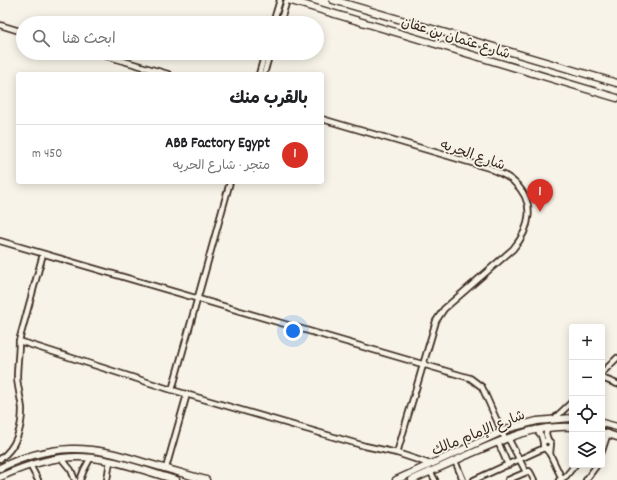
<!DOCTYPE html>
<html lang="ar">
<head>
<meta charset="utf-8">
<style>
	:root { --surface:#fff; --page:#f6f6f6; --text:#202124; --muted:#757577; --line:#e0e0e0; --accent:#d93025 }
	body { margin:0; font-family:Dekko,"Playpen Sans Arabic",sans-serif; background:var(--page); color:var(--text); direction:rtl }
	.controls { position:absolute; right:12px; bottom:12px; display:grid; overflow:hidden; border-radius:4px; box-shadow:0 2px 10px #0003 }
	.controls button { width:36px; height:36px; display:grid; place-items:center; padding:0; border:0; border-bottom:1px solid var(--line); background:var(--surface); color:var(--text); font:20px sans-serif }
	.you { position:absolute; left:293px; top:331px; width:14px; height:14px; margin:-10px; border:3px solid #fff; border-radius:50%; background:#1a73e8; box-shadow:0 0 0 6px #1a73e833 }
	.badge { display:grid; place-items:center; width:26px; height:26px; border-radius:50%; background:var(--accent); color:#fff; font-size:13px; font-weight:700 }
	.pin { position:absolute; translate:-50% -33px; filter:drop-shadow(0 1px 2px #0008) }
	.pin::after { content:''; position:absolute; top:21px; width:14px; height:12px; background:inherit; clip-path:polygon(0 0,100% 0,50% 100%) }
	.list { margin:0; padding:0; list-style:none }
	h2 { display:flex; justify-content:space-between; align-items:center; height:52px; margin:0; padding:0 16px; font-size:17px }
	h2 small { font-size:13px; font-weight:400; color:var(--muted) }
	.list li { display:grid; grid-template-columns:26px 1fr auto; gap:12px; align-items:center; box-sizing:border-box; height:60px; padding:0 16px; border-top:1px solid var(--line) }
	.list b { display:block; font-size:15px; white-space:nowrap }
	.list p { margin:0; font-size:13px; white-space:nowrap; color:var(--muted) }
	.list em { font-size:13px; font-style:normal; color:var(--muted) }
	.icon { flex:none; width:22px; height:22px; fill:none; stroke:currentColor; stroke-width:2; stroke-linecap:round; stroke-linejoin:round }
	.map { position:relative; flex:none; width:617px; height:480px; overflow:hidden; direction:ltr }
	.search { position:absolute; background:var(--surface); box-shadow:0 2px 10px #0003; left:16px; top:16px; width:308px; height:44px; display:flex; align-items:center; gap:10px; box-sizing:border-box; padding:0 14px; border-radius:22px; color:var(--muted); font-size:15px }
	.panel { position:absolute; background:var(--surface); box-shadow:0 2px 10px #0003; left:16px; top:72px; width:308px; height:112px; border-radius:4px; direction:rtl }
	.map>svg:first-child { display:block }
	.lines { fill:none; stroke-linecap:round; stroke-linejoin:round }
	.street-casing { stroke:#3b2a1e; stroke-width:8 }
	.secondary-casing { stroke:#3b2a1e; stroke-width:9 }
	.street { stroke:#f7f3e8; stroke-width:4.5 }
	.secondary { stroke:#f7f3e8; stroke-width:6 }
	.labels { text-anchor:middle; stroke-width:3.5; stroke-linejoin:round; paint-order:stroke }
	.street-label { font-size:14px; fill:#3b2a1e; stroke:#f7f3e8 }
</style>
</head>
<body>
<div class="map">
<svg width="617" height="480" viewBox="0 0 617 480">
	<rect width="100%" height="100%" fill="#f7f3e8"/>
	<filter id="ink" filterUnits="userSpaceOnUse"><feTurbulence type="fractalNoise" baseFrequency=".025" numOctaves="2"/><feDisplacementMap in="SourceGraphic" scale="8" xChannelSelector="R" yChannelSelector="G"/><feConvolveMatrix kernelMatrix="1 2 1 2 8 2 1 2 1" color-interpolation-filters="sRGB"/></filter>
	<g filter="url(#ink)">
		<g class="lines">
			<g class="street-casing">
				<g id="street">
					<path d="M273,23L280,0"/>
					<path d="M280,23L287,0"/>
					<path d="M0,25L23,32"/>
					<path d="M96,53L168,74"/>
					<path d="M259,74L265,53"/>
					<path d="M264,74L270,53"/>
					<path d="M0,241L470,378L482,387L505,439"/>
					<path d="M43,254L19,341L172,390L230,182"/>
					<path d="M602,373L617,358"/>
					<path d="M602,378L617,384"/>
					<path d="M172,390L365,446L397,453L436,321L444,309L513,249C531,228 536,202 514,182C507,175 497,172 489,168L322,119"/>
					<path d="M555,418L572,402"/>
					<path d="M547,427L546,434L548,440"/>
					<path d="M536,429L541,435L543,442"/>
					<path d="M508,438L526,472"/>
					<path d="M498,442L508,465"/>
					<path d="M550,447L547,449L544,448L543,445V442L548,440L551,443L550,454"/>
					<path d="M545,448L550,454L562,479"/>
					<path d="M602,451L608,433"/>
					<path d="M397,453L430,464"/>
					<path d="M61,458L71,470L75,480"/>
					<path d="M0,459C16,448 22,428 22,409C21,399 18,389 17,378C17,366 19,353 19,341"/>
					<path d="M455,461L463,480"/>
					<path d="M30,465L38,480"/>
					<path d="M166,468L187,394"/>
					<path d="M430,471L435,480"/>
					<path d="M80,480L84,470L91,457"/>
					<path d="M107,480L110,461"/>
					<path d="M474,480L544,448"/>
					<path d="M508,480L529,471L530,472L534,480"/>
					<path d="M559,480L566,476L575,465"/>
					<path d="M586,480L597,465"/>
				</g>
			</g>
			<g class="secondary-casing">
				<g id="secondary">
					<path d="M288,0L617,98"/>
					<path d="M333,0L617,83"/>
					<path d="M602,423L617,427"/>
					<path d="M602,432L617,437"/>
					<path d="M0,468C22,457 46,450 71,449C96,448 120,455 143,462C164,468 185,474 206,480"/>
					<path d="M0,477C29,464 60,454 92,458C120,461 149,472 176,480"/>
					<path d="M396,480L510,428L537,421L572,418"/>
					<path d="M412,480C429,472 446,465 463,457C500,441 531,425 572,427"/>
				</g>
			</g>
			<use href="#street" class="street"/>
			<use href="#secondary" class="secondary"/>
		</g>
	</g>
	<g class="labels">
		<g class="street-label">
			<text transform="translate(456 37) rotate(17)" y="5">شارع عثمان بن عفان</text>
			<text transform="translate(473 154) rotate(19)" y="5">شارع الحريه</text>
			<text transform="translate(478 432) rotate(-22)" y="5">شارع الإمام مالك</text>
		</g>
	</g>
</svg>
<div class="controls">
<button>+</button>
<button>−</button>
<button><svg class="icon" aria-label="locate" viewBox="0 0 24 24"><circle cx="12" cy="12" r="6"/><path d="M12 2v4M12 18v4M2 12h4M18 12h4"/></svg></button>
<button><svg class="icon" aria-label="layers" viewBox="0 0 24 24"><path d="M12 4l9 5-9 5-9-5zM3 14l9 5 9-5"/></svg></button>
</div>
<div class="you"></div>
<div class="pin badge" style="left:540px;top:212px">1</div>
<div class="search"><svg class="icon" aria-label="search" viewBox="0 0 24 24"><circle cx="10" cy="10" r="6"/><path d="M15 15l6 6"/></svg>ابحث هنا</div>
<section class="panel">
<h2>بالقرب منك<small></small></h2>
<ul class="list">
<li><span class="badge">1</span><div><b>ABB Factory Egypt</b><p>متجر · شارع الحريه</p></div><em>450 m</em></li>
</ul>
</section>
</div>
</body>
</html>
